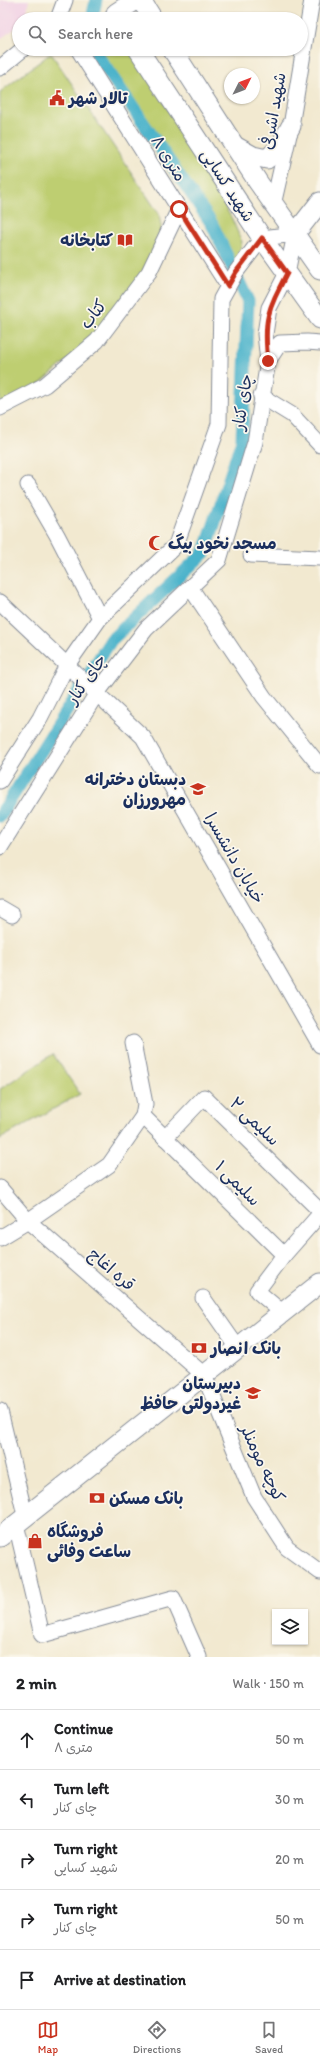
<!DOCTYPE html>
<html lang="en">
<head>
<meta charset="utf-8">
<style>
	:root { --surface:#fff; --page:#f6f6f6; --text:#202124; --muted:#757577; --line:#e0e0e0; --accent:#c8321e }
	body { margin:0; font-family:Itim,"Playpen Sans Arabic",sans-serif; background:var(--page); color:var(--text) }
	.controls { position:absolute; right:12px; bottom:12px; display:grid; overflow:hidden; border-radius:0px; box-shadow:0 1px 3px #0004 }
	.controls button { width:36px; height:36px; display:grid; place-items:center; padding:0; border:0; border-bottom:1px solid var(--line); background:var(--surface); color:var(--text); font:20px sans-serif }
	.compass { position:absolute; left:224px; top:68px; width:36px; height:36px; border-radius:50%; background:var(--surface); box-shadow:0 1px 3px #0004; rotate:48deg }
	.stop { position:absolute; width:12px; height:12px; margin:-9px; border:3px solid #c8321e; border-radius:50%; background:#fff }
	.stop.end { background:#c8321e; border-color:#fff; box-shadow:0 1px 4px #0008 }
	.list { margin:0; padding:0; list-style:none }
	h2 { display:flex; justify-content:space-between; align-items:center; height:52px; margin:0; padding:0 16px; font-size:17px }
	h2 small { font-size:13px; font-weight:400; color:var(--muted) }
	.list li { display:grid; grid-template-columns:26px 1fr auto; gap:12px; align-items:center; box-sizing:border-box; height:60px; padding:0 16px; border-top:1px solid var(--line) }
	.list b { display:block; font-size:15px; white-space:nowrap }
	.list p { margin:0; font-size:13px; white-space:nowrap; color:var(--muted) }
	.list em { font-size:13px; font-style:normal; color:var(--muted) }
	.icon { flex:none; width:22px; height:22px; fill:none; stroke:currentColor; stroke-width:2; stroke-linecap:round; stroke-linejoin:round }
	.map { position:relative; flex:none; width:320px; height:1657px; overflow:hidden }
	.search { position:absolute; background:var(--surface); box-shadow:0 1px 3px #0004; left:12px; right:12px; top:12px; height:44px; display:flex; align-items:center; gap:10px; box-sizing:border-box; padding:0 14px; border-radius:22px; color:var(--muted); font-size:15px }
	.sheet { height:352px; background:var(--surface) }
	nav { display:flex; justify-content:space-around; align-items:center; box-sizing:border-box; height:56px; border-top:1px solid var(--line); background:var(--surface); font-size:11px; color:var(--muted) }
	nav a { display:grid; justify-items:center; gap:2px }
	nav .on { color:var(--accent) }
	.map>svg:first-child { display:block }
	.built { fill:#f1d0e4 }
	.green { fill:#bece71; stroke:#6c7e68 }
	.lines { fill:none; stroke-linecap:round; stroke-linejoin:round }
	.canal { stroke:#4cb3cb; stroke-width:13 }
	.minor-casing { stroke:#868c97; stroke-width:17 }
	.major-casing { stroke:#868c97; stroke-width:21 }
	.minor { stroke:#fff; stroke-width:15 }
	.major { stroke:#fff; stroke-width:19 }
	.route { stroke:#c8321e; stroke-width:5 }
	.labels { text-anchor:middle; stroke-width:3.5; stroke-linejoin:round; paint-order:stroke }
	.poi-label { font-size:17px; font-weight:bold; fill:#1b2f5e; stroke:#fbf7ec; text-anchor:start }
	.street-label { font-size:17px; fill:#1b2f5e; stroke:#fbf7ec }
</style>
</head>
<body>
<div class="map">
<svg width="320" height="1657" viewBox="0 0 320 1657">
	<rect width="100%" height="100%" fill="#fbf7ec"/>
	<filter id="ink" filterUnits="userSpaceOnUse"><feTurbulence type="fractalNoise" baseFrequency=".025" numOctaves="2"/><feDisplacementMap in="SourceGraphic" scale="8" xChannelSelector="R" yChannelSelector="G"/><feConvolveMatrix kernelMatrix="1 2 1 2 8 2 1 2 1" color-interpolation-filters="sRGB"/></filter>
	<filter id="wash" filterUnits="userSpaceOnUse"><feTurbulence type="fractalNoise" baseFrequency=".012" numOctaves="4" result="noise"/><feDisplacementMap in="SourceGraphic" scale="16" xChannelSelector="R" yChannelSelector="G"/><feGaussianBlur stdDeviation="0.9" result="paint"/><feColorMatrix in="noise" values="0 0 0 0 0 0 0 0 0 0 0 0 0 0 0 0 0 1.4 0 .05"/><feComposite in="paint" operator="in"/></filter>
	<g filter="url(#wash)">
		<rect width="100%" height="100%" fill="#f2e9d0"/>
		<path class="built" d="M0,0H29L25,19H19V26L0,39Z"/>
		<g class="green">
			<path d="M102,49H133L232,219L242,242L236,265L220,227L116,76L104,55Z"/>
			<path d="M51,53L159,214L162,232L151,263L93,338L41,383L0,407V92Z"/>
			<path d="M53,1054L80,1094L0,1139V1089Z"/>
		</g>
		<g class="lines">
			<g class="canal">
				<path d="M92,19L96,0"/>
				<path d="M0,816L111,640L205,552L242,440L248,301L212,224L97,55L96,49"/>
			</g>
		</g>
	</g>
	<g filter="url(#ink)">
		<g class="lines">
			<g class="minor-casing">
				<g id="minor">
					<path d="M58,19L65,0"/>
					<path d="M78,49L228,286"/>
					<path d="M0,68L23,49"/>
					<path d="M273,205L291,126L312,0"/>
					<path d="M268,361L280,343L307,342L320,343"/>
					<path d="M261,396L292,415L320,445"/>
					<path d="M0,408L45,385L97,341L149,272L179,209"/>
					<path d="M28,485L57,535L100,618"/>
					<path d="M251,555L320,558"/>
					<path d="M190,587L264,697L320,766"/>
					<path d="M0,602L143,737L320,1045"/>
					<path d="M0,781L40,718L67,665L100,618L176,545L219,424L221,299L236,272L262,238L295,234L287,273L269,308L265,334L268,361L255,442L219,560L146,629L97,693L0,847"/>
					<path d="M0,908L12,915"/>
					<path d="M143,1116L284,1255"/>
					<path d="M165,1138L204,1097L320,1211"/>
					<path d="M0,1188L28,1221L204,1375L254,1497L287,1548L320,1572"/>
					<path d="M0,1238L28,1221L109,1165L143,1116L145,1104L133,1043"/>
					<path d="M203,1298L238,1348"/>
					<path d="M283,1313L257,1291L284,1255L320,1214"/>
					<path d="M0,1411L25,1515"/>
					<path d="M16,1524L42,1635L173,1598L199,1657"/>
				</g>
			</g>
			<g class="major-casing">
				<g id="major">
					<path d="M141,0L153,19"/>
					<path d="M116,13L136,0"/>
					<path d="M138,49L262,238L320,319"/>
					<path d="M172,49L258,182L320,270"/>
					<path d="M235,146L253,156L267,159L279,148L291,126"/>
					<path d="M295,234L320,202"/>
					<path d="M0,1537L320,1283"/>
				</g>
			</g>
			<use href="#minor" class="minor"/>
			<use href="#major" class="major"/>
		</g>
	</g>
	<g class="lines" filter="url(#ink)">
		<path class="route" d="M179,209L228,286L236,272L262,238L287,273C268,310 263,319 268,361"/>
	</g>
	<defs>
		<g id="civic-bare" transform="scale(1.2)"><path d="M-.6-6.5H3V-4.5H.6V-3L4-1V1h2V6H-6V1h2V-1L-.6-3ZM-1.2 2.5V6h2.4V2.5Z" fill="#c8321e" stroke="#fbf7ec" stroke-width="2.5" paint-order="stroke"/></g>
		<g id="library-bare" transform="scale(1.2)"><path d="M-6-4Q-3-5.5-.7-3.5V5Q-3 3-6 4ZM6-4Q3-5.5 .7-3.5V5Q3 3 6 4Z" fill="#c8321e" stroke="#fbf7ec" stroke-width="2.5" paint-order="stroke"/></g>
		<g id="mosque-bare" transform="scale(1.2)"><path d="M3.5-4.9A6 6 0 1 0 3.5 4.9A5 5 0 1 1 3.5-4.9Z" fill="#c8321e" stroke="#fbf7ec" stroke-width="2.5" paint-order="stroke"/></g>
		<g id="school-bare" transform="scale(1.2)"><path d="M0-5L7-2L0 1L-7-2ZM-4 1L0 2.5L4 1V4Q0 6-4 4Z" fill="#c8321e" stroke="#fbf7ec" stroke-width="2.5" paint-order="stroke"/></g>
		<g id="bank-bare" transform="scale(1.2)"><path d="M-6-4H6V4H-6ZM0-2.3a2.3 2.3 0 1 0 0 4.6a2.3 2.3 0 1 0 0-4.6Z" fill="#c8321e" stroke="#fbf7ec" stroke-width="2.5" paint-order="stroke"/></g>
		<g id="shop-bare" transform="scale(1.2)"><path d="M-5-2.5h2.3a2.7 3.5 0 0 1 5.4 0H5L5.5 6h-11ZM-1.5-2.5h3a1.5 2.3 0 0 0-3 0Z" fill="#c8321e" stroke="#fbf7ec" stroke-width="2.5" paint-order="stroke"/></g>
	</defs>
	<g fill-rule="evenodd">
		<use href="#civic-bare" x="57" y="98"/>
		<use href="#library-bare" x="125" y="240"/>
		<use href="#mosque-bare" x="156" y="543"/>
		<use href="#school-bare" x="198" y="789"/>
		<use href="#bank-bare" x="199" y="1348"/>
		<use href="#school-bare" x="253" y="1393"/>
		<use href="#bank-bare" x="97" y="1498"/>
		<use href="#shop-bare" x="35" y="1541"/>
	</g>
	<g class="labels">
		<g class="poi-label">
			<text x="69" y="104">تالار شهر</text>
			<text x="113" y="246" text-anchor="end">کتابخانه</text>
			<text x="168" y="549">مسجد نخود‌ بیگ</text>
			<text x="186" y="785" text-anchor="end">دبستان دخترانه<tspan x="186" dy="20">مهرورزان</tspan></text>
			<text x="211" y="1354">بانک انصار</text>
			<text x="241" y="1389" text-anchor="end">دبیرستان<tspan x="241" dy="20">غیردولتی حافظ</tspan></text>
			<text x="109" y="1504">بانک مسکن</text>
			<text x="47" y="1537">فروشگاه<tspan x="47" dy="20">ساعت وفائی</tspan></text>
		</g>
		<g class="street-label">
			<text transform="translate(273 111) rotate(-80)" y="6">شهید اشرفی</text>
			<text transform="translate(169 158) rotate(58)" y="6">۸ متری</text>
			<text transform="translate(228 185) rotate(57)" y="6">شهید کسایی</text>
			<text transform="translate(93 314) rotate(-52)" y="6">کتاب</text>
			<text transform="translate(242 402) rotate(-81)" y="6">چای کنار</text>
			<text transform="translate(86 679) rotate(-55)" y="6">چای کنار</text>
			<text transform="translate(235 858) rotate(60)" y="6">خیابان دانشسرا</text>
			<text transform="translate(255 1121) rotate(44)" y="6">سلیمی ۲</text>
			<text transform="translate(238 1183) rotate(45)" y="6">سلیمی ۱</text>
			<text transform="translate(112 1269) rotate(41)" y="6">قره اغاج</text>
			<text transform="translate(263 1463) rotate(65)" y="6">کوچه مومنلر</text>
		</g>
	</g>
</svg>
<div class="controls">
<button><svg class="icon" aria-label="layers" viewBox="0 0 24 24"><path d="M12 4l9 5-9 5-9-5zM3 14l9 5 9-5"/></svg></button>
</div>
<svg class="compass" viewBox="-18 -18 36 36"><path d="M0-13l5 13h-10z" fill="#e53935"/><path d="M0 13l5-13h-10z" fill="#757577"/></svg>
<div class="stop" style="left:179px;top:209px"></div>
<div class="stop end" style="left:268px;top:361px"></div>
<div class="search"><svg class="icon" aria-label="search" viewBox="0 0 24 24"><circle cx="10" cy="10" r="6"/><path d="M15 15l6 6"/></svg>Search here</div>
</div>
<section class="sheet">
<h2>2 min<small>Walk · 150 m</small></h2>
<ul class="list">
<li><svg class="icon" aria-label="ahead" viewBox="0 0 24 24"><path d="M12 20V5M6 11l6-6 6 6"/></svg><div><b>Continue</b><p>۸ متری</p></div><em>50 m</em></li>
<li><svg class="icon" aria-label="left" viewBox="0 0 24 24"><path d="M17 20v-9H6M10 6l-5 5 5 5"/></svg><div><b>Turn left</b><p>چای کنار</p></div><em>30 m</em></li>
<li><svg class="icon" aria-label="right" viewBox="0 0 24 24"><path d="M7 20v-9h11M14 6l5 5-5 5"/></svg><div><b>Turn right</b><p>شهید کسایی</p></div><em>20 m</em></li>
<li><svg class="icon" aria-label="right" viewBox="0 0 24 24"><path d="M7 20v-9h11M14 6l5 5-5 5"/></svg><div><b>Turn right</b><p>چای کنار</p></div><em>50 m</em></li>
<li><svg class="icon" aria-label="arrive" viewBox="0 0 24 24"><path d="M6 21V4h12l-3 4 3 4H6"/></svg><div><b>Arrive at destination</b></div></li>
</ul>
</section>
<nav>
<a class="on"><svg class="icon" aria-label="map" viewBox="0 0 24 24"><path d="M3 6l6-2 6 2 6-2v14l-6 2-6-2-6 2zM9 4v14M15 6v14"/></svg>Map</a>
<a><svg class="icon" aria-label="directions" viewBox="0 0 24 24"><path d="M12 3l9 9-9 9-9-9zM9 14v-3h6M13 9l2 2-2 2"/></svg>Directions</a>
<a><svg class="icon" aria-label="saved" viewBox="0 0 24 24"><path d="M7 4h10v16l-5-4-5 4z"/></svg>Saved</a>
</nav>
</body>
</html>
